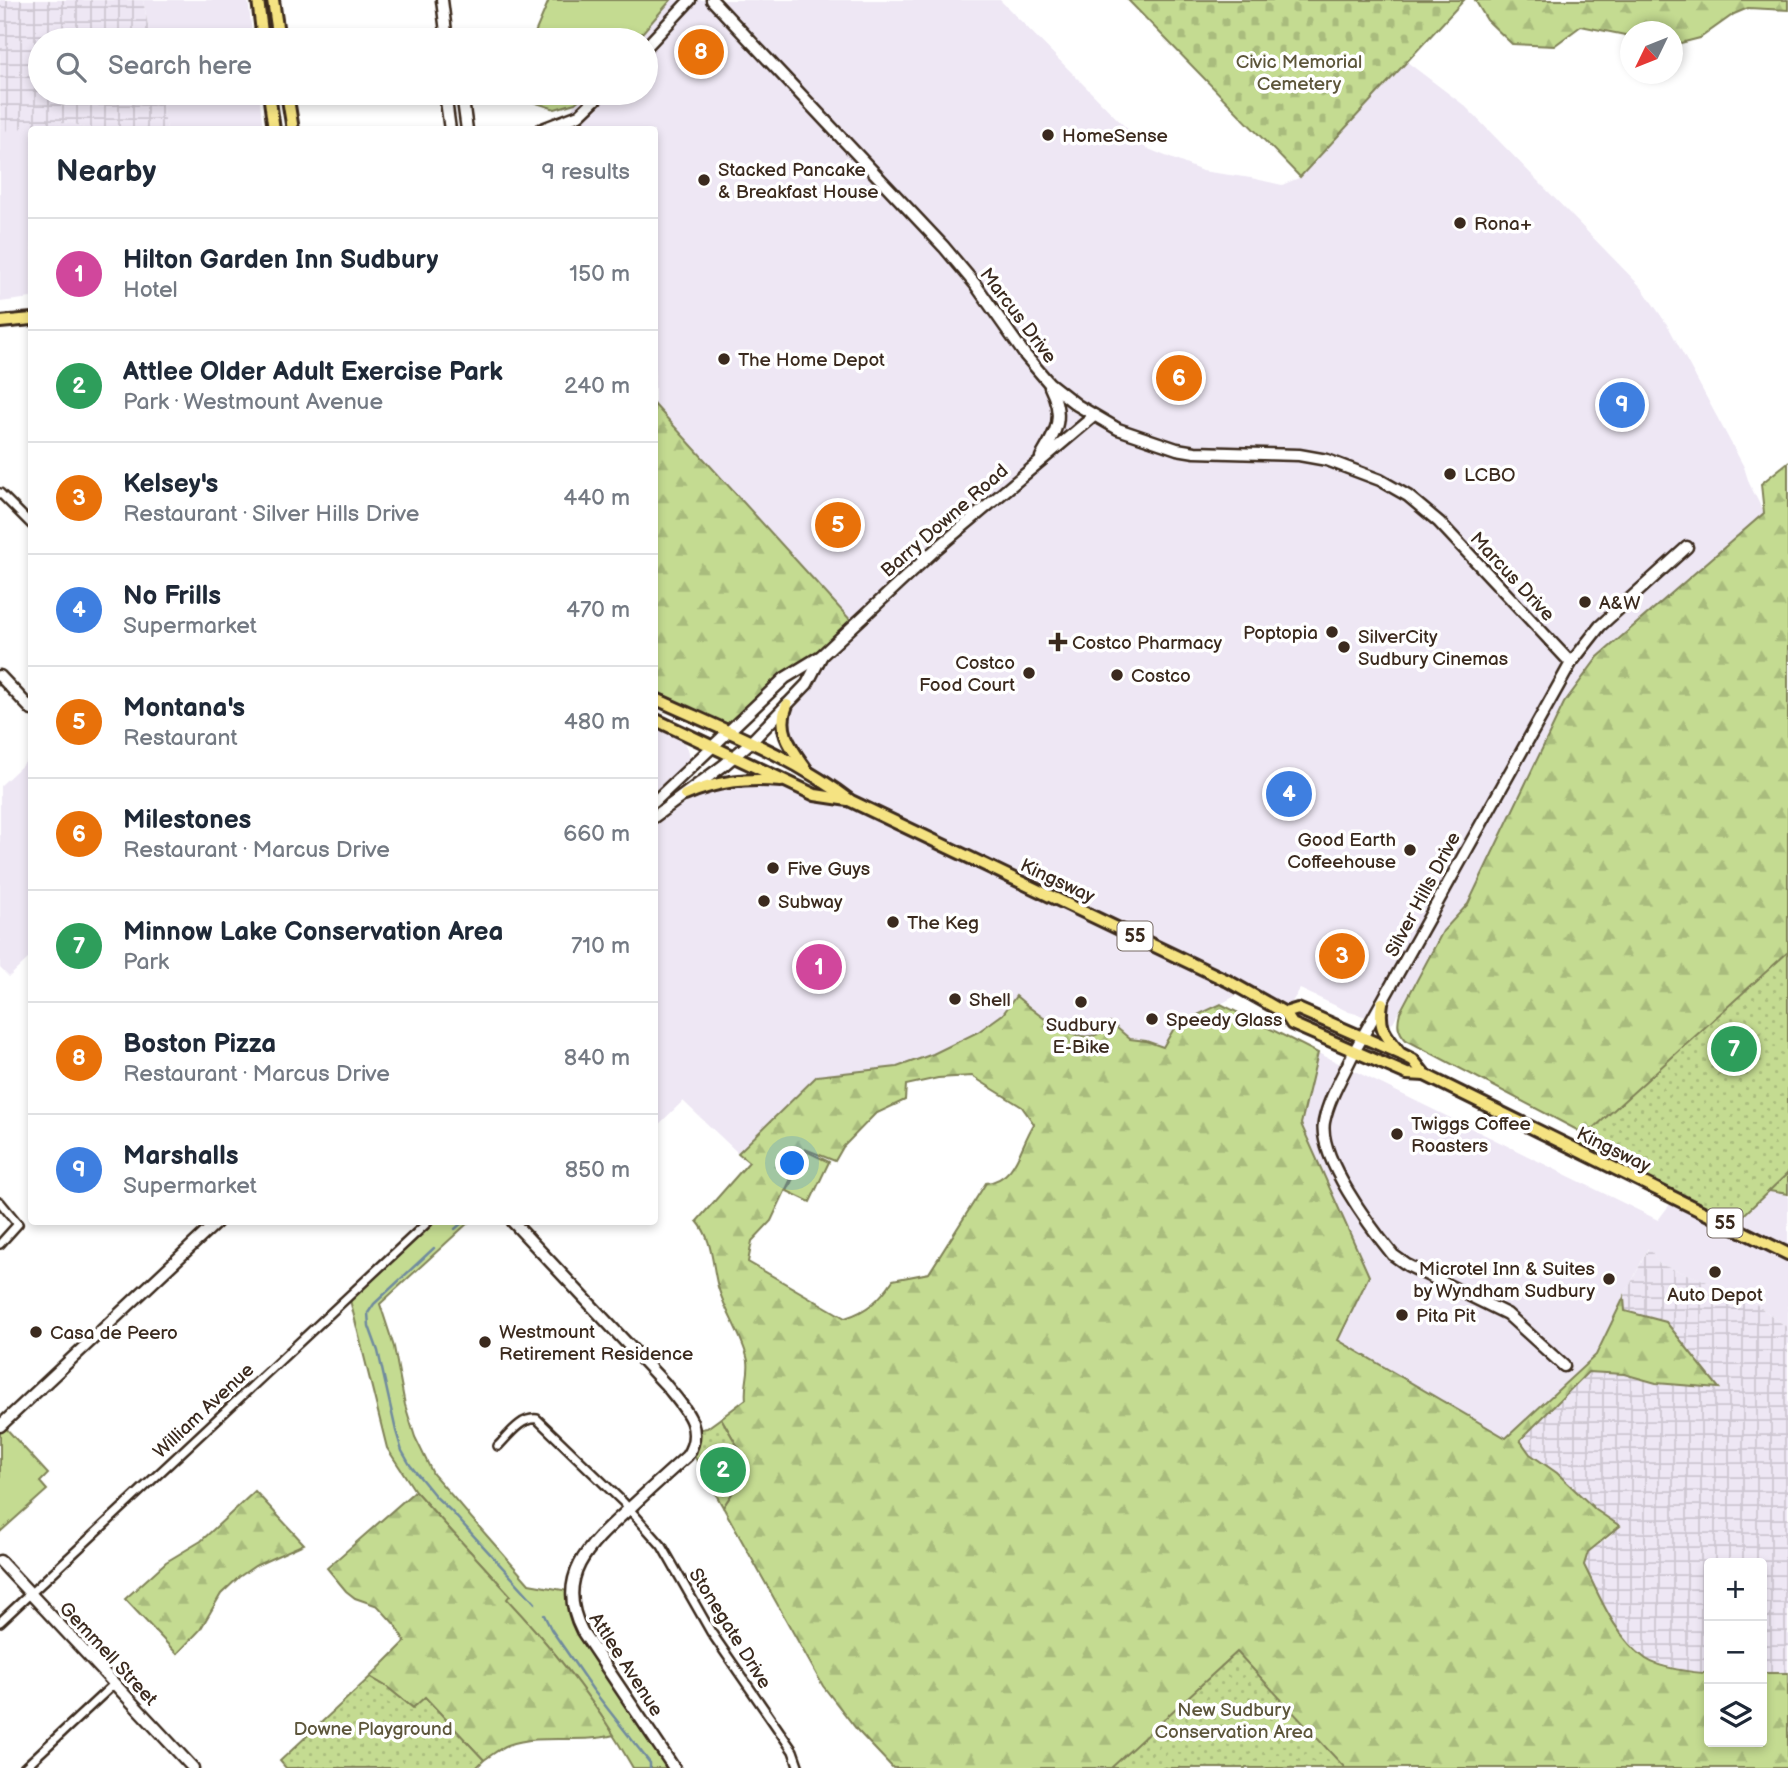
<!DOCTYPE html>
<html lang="en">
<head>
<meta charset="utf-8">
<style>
	:root { --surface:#fff; --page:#f2f2f3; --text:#1f2937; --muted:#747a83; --line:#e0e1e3; --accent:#3b2a1e }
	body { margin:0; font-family:"Balsamiq Sans",sans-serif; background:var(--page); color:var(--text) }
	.controls { position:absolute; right:21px; bottom:21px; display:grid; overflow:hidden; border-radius:7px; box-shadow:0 4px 10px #0003 }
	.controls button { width:63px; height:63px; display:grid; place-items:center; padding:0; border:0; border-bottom:2px solid var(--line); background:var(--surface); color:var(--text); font:35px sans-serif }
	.compass { position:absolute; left:1620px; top:21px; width:63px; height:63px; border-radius:50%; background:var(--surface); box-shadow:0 4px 10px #0003; rotate:227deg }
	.you { position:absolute; left:793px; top:1164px; width:24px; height:24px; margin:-18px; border:5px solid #fff; border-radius:50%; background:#1a73e8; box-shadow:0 0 0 10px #1a73e833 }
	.badge { display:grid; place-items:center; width:46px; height:46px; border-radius:50%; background:var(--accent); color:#fff; font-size:23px; font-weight:700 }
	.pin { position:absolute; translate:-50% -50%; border:4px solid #fff; box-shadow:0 2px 7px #0006 }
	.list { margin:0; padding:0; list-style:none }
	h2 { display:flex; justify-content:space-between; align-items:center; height:91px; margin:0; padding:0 28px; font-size:30px }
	h2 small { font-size:23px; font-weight:400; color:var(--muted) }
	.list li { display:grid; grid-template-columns:46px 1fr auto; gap:21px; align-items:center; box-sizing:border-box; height:112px; padding:0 28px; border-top:2px solid var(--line) }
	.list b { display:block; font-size:26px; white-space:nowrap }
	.list p { margin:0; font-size:23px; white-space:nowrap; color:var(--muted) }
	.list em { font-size:23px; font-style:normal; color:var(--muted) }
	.icon { flex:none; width:38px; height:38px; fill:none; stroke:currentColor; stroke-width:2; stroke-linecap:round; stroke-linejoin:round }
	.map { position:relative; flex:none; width:1788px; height:1768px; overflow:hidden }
	.search { position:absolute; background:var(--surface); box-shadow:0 4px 10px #0003; left:28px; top:28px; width:630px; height:77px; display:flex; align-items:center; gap:18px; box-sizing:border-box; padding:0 24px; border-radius:38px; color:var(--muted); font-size:26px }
	.panel { position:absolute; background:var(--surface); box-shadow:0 4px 10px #0003; left:28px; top:126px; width:630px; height:1099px; border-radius:7px }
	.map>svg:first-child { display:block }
	.built { fill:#eee7f4 }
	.industrial { fill:url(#industrial-grid) }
	.green { fill:#c4db91; stroke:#808258; stroke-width:2 }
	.forest { fill:url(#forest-firs); stroke:#808258; stroke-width:2; fill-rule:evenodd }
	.cemetery { fill:url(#cemetery-stones); stroke:#808258; stroke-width:2 }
	.park { fill:url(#park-dots); stroke:#808258; stroke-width:2 }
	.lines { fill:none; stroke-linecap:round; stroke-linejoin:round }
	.stream { stroke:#708b9e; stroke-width:2.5 }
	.street-casing { stroke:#3b2a1e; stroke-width:12 }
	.secondary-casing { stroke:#3b2a1e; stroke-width:15 }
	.primary-casing { stroke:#3b2a1e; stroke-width:16 }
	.street { stroke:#fff; stroke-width:7 }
	.secondary { stroke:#fff; stroke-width:10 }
	.primary { stroke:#f5e382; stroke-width:10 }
	.poi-dot { fill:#3b2a1e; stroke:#fff; stroke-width:2.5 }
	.labels { text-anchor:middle; stroke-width:7; stroke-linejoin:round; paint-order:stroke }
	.shield { fill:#fff; stroke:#766a62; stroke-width:2 }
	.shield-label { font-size:18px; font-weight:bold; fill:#3b2a1e }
	.park-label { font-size:19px; fill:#5d563b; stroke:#fff }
	.poi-label { font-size:19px; fill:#3b2a1e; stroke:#fff; text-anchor:start }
	.street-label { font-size:19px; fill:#3b2a1e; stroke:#fff }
</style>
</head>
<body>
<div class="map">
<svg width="1788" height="1768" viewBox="0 0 1788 1768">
	<defs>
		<pattern id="industrial-grid" width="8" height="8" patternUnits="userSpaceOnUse" patternTransform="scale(1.75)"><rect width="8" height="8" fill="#eee7f4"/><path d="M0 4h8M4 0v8" fill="none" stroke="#cdc6d1"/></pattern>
		<pattern id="forest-firs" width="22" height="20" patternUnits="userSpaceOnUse" patternTransform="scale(1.75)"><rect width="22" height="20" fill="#c4db91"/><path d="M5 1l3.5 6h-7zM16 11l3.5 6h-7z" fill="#a9bc7d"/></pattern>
		<pattern id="cemetery-stones" width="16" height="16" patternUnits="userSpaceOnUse" patternTransform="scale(1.75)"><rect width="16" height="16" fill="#c4db91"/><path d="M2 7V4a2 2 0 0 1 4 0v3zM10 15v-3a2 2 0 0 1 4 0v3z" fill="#a9bc7d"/></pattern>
		<pattern id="park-dots" width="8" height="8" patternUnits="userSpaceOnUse" patternTransform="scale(1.75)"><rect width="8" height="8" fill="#c4db91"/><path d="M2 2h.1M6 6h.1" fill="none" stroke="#a9bc7d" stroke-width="1.8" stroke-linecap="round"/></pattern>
	</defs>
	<rect width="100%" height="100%" fill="#fff"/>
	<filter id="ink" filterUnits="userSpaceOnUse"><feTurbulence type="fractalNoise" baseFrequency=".0143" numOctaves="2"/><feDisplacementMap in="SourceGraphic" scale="14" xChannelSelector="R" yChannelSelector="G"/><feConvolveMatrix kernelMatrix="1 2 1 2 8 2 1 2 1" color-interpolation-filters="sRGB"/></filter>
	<g filter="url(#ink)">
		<g class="built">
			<path d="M143,0H248L253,40H151Z"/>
			<path d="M671,0H1000L1146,148L1202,171L1251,178L1282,185L1301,177L1407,62L1465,106L1642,288L1668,326L1744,467L1749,483L1764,513L1598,657L1525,785L1468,904L1443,931L1392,1024L1349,1012L1300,989L1287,1010L1246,990L1199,1016L1176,1025L1163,1047L1146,1041L1130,1039L1110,1022L1098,1034L1084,1037L1064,1030L1038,1015L1017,996L1003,1014L978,1032L933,1054L897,1067L817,1076L738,1153L683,1101L655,1128V818L685,795L769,780L850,800L808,771L791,745L787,705L821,656L854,624L655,404L654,130H564L575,103L587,93H646V40H636Z"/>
			<path d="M160,93H259L263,129H167Z"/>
			<path d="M0,112L3,130L71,122L86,129L32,130L31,298L0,302Z"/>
			<path d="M655,722L666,725L685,743L689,752L690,761L688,770L655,801Z"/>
			<path d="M31,757V956L9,977L0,968V786Z"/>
			<path d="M1318,1053L1658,1220L1674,1199L1763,1190L1788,1194V1328L1756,1304L1703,1280L1659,1264L1648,1248L1596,1355L1507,1438L1338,1340L1369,1275L1301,1124Z"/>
		</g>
		<g class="industrial">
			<path d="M0,0H143L151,40H40V93H160L167,129H86L71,122L3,131L0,112Z"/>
			<path d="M1649,1247L1659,1264L1703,1280L1756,1304L1788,1328V1673H1762V1563H1709V1673H1693L1647,1660L1615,1627L1584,1564L1588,1552L1607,1539L1620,1526L1596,1510L1557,1473L1530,1454L1520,1440L1588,1372L1624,1374L1656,1383L1719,1387L1666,1322L1625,1311L1624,1297Z"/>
		</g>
		<g class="green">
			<path d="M549,0H671L636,40H532Z"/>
			<path d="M528,93H587L575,103L555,109L533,102Z"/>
			<path d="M806,1151L829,1162L810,1202L787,1191Z"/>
			<path d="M429,1222H469L380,1304L394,1347L405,1405L415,1437L433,1474L529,1584L574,1592L576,1617L675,1768H633C596,1703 558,1654 506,1599L510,1595L415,1491L387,1448L349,1296Z"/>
			<path d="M3,1425L48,1474L40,1482L47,1490L0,1532V1427Z"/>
		</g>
		<g class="forest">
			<path d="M1475,0H1788V10L1748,8L1734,14L1700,38L1673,45L1672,32H1630V36L1581,26L1554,46L1512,44L1487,20Z"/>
			<path d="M654,404L854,624L821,656L785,677L729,731L655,696Z"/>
			<path d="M1788,462V1194L1763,1190L1598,1141L1406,1040C1397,1030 1397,1024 1400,1012L1443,931L1468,904L1564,703L1598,657L1764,513L1761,484Z"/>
			<path d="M1016,996C1033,1011 1074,1046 1098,1034C1102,1031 1106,1026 1110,1022L1130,1039L1146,1041L1163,1047L1176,1025L1221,1004L1318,1053L1301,1124L1369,1276L1338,1340L1506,1438L1596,1355L1624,1297L1625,1311L1666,1322L1719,1388L1656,1383L1624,1374L1588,1372L1520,1440L1530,1454L1557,1473L1596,1510L1620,1526L1588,1552L1584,1565C1600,1597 1615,1637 1646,1659C1659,1668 1694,1673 1709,1673V1742H1762V1673H1788V1768H893L858,1731L823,1686L723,1507L741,1480L745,1459L721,1418L746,1399C744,1386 750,1373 748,1361C743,1336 723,1309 717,1283C712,1262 712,1238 697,1221L749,1162L738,1153L817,1076L897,1067L933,1054L978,1032L1003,1014ZM972,1076L1022,1107L1034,1124C1019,1148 1017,1179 986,1183L929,1273L893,1280C880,1299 868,1311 845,1318L748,1262L752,1241L771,1221L805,1149L835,1161L843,1147L875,1114L905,1100L906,1085L938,1078Z"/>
			<path d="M255,1491L304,1544L255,1566L239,1577L221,1594L200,1630L177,1654L125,1599L166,1562L201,1541Z"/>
			<path d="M415,1491L510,1595L507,1599C547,1642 583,1686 614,1735C580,1744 542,1733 508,1745C500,1748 492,1755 484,1760L425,1698L413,1708L387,1687L370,1677L405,1642L397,1627L378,1606L355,1598L346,1591L327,1568Z"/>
		</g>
		<path class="cemetery" d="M1128,0H1464L1300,177Z"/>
		<g class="park">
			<path d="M1788,952V1173L1732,1226L1573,1147Z"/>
			<path d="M721,1418L745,1459L741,1480L723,1507L691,1450L696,1430L707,1428Z"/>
			<path d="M1237,1652L1345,1768H1111Z"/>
			<path d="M370,1677L387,1687L413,1708L425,1697L484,1760L476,1768H286L280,1761Z"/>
		</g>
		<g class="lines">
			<g class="stream">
				<path d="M455,1229L463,1222"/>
				<path d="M434,1248L374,1304L368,1313L369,1326L378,1351L396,1431L402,1451L410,1465L436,1497L451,1511L535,1603"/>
				<path d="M544,1615L551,1629L593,1690L650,1763V1768"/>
			</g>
			<g class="street-casing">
				<g id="street">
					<path d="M0,493L32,525"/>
					<path d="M0,1202L18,1224L0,1244"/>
					<path d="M498,1446C509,1435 521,1417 537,1419L623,1502L662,1546L711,1632L793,1751L799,1768"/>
					<path d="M0,1622L428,1222"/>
					<path d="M24,1768L114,1684"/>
				</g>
			</g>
			<g class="secondary-casing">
				<g id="secondary">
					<path d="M442,0L447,40"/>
					<path d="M712,0L944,247L975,284L1025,355L1049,383L1077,405L1118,429L1177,449L1195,452L1299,455L1327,460L1380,480L1408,496L1439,522L1571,663"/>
					<path d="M646,47L690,0"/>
					<path d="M445,93L450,130"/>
					<path d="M462,93L467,130"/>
					<path d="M540,130L579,115L602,93"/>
					<path d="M1041,457C1057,430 1065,417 1050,387"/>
					<path d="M0,676L32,710"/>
					<path d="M654,802L785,678L821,656L935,550L1094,416"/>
					<path d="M654,817L724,765L751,742L807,684L821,657"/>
					<path d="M513,1222L665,1384C683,1407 706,1427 687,1456C668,1473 649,1490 631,1507C593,1542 553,1574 582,1631L674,1768"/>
					<path d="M1564,1366L1507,1314L1407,1265L1393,1255C1371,1228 1318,1157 1324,1122C1329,1097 1344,1074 1354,1052L1571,663L1600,626L1687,547"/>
					<path d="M0,1426L217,1222"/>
					<path d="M0,1561L193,1768"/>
				</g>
			</g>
			<g class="primary-casing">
				<g id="primary">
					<path d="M258,0L263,40"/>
					<path d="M273,0L279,40"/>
					<path d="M269,93L274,130"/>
					<path d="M287,93L293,130"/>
					<path d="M0,322L32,319"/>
					<path d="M654,698C721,729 793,756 851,801L1228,981L1285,1013L1292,1024L1407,1074L1425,1075"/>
					<path d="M787,705C776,731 792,749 806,769"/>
					<path d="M654,719L815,795L848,800"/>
					<path d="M685,795C717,781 746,778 781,781"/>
					<path d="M1382,1003C1378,1027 1384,1034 1399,1052"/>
					<path d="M1285,1013L1298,1009L1401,1054L1413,1060L1425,1075L1788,1254"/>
				</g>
			</g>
			<use href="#street" class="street"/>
			<use href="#secondary" class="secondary"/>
			<use href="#primary" class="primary"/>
		</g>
	</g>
	<g class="poi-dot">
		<circle cx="1048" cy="135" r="7"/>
		<circle cx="704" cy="180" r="7"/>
		<circle cx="1460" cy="223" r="7"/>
		<circle cx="724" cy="359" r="7"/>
		<circle cx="1450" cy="474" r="7"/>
		<circle cx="1585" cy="602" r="7"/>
		<circle cx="1332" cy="632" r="7"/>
		<path d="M1054.5 631.5h7v7h7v7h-7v7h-7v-7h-7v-7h7z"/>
		<circle cx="1344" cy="647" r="7"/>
		<circle cx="1029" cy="673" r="7"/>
		<circle cx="1117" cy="675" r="7"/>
		<circle cx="1410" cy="850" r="7"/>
		<circle cx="773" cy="868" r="7"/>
		<circle cx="764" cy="901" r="7"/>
		<circle cx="893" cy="922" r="7"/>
		<circle cx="955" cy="999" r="7"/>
		<circle cx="1081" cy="1002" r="7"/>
		<circle cx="1152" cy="1019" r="7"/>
		<circle cx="1397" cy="1134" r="7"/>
		<circle cx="1715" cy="1272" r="7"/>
		<circle cx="1609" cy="1279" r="7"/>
		<circle cx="1402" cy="1315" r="7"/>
		<circle cx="36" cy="1332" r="7"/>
		<circle cx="485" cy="1342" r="7"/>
	</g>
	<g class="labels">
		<g class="shield">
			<rect x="1117.5" y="921.5" width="35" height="29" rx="5"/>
			<rect x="1707.5" y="1208.5" width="35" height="29" rx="5"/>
		</g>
		<g class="shield-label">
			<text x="1135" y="942">55</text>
			<text x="1725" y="1229">55</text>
		</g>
		<g class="park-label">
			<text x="1299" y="68">Civic Memorial<tspan x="1299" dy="22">Cemetery</tspan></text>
			<text x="1234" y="1716">New Sudbury<tspan x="1234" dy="22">Conservation Area</tspan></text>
			<text x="373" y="1735">Downe Playground</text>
		</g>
		<g class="poi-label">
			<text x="1062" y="142">HomeSense</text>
			<text x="718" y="176">Stacked Pancake<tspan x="718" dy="22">&amp; Breakfast House</tspan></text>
			<text x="1474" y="230">Rona+</text>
			<text x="738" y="366">The Home Depot</text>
			<text x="1464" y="481">LCBO</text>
			<text x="1599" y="609">A&amp;W</text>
			<text x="1318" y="639" text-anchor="end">Poptopia</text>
			<text x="1358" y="643">SilverCity<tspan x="1358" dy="22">Sudbury Cinemas</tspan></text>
			<text x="1072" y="649">Costco Pharmacy</text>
			<text x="1015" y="669" text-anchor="end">Costco<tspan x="1015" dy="22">Food Court</tspan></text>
			<text x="1131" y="682">Costco</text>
			<text x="1396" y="846" text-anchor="end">Good Earth<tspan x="1396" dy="22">Coffeehouse</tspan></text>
			<text x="787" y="875">Five Guys</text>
			<text x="778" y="908">Subway</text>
			<text x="907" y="929">The Keg</text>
			<text x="969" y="1006">Shell</text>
			<text x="1166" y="1026">Speedy Glass</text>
			<text x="1081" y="1031" text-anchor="middle">Sudbury<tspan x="1081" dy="22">E-Bike</tspan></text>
			<text x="1411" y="1130">Twiggs Coffee<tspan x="1411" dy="22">Roasters</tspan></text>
			<text x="1595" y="1275" text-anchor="end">Microtel Inn &amp; Suites<tspan x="1595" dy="22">by Wyndham Sudbury</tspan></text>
			<text x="1715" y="1301" text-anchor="middle">Auto Depot</text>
			<text x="1416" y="1322">Pita Pit</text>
			<text x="499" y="1338">Westmount<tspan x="499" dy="22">Retirement Residence</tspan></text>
			<text x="50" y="1339">Casa de Peero</text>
		</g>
		<g class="street-label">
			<text transform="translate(1019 315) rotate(53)" y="7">Marcus Drive</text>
			<text transform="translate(944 520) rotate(-41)" y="7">Barry Downe Road</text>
			<text transform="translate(1513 576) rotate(47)" y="7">Marcus Drive</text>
			<text transform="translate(1058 880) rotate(25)" y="7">Kingsway</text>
			<text transform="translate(1422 894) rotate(-62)" y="7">Silver Hills Drive</text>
			<text transform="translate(1614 1149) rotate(26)" y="7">Kingsway</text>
			<text transform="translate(203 1410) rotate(-43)" y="7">William Avenue</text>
			<text transform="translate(731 1628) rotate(58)" y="7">Stonegate Drive</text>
			<text transform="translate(109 1653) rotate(47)" y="7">Gemmell Street</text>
			<text transform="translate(627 1664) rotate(57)" y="7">Attlee Avenue</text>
		</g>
	</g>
</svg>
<div class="controls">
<button>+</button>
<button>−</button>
<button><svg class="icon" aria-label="layers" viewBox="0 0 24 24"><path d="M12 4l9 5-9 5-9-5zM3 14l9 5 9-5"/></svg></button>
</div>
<svg class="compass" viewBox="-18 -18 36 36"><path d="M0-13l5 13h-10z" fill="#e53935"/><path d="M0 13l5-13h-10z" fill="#747a83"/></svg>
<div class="you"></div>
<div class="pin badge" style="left:819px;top:967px;background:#d1479c">1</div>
<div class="pin badge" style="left:723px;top:1470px;background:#2e9e5b">2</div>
<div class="pin badge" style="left:1342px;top:956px;background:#e8710a">3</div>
<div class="pin badge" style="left:1289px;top:794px;background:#3f7fe0">4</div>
<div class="pin badge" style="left:838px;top:525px;background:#e8710a">5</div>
<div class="pin badge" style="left:1179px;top:378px;background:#e8710a">6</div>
<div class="pin badge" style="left:1734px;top:1049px;background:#2e9e5b">7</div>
<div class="pin badge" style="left:701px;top:52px;background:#e8710a">8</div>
<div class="pin badge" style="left:1622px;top:405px;background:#3f7fe0">9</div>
<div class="search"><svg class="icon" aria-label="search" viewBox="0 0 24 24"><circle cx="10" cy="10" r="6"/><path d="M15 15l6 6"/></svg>Search here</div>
<section class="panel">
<h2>Nearby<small>9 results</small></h2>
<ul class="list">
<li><span class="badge" style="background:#d1479c">1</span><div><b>Hilton Garden Inn Sudbury</b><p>Hotel</p></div><em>150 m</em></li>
<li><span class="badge" style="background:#2e9e5b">2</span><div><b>Attlee Older Adult Exercise Park</b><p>Park · Westmount Avenue</p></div><em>240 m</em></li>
<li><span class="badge" style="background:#e8710a">3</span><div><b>Kelsey's</b><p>Restaurant · Silver Hills Drive</p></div><em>440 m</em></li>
<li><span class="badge" style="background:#3f7fe0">4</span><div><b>No Frills</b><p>Supermarket</p></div><em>470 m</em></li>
<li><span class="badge" style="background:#e8710a">5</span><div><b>Montana's</b><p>Restaurant</p></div><em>480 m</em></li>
<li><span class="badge" style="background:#e8710a">6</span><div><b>Milestones</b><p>Restaurant · Marcus Drive</p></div><em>660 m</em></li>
<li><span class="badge" style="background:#2e9e5b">7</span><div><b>Minnow Lake Conservation Area</b><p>Park</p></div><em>710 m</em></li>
<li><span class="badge" style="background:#e8710a">8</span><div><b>Boston Pizza</b><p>Restaurant · Marcus Drive</p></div><em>840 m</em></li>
<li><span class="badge" style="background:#3f7fe0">9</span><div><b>Marshalls</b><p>Supermarket</p></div><em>850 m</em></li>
</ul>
</section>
</div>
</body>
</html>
